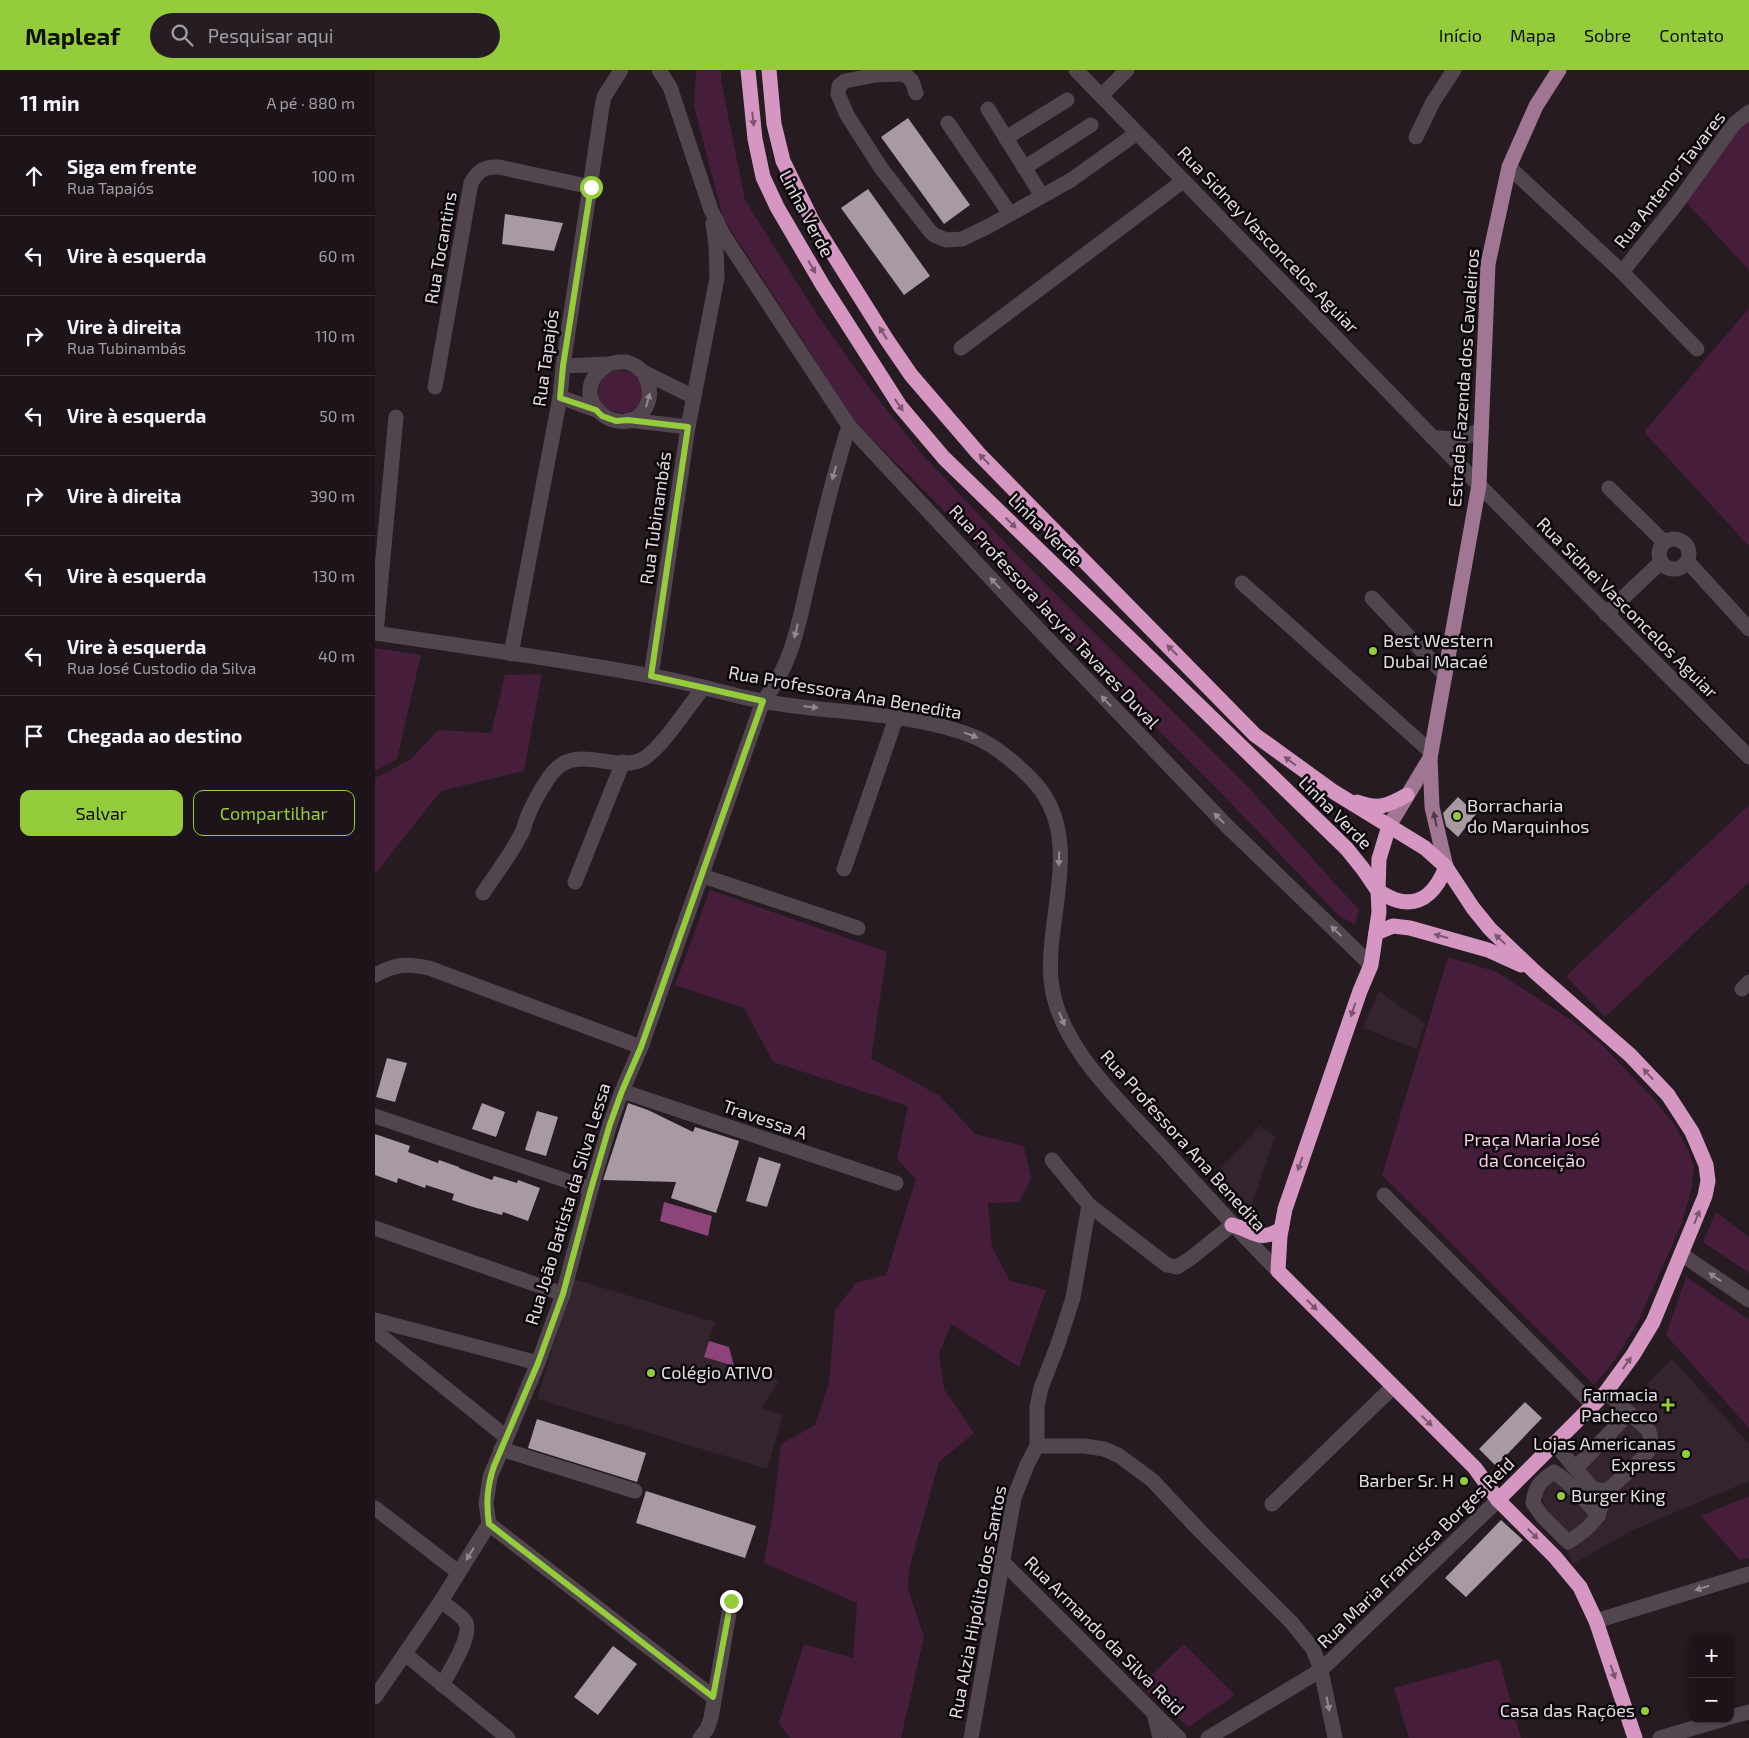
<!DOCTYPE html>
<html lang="pt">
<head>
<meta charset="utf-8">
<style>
	:root { --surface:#1c1419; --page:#251d22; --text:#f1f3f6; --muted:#a09ea2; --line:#3a3338; --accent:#95cc3b }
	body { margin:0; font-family:"Exo 2",sans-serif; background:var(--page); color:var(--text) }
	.controls { position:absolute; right:15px; bottom:15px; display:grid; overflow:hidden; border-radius:10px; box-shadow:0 1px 4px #0004 }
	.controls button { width:45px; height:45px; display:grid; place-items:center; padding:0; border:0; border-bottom:1px solid var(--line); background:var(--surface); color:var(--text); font:25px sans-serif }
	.stop { position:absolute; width:15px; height:15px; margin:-11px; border:4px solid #95cc3b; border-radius:50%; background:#fff }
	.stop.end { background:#95cc3b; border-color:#fff; box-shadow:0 1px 5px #0008 }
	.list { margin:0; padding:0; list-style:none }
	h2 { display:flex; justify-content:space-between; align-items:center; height:65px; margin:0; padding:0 20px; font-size:21px }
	h2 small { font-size:16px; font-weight:400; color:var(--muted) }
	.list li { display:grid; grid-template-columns:32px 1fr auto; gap:15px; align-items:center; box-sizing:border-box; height:80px; padding:0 20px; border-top:1px solid var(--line) }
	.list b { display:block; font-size:19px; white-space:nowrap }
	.list p { margin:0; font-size:16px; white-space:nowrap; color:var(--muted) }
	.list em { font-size:16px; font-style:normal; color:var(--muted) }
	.actions { display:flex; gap:10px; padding:15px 20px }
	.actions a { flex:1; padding:11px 0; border:1px solid var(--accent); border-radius:10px; text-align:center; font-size:18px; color:var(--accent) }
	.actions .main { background:var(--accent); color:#111 }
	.icon { flex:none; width:28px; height:28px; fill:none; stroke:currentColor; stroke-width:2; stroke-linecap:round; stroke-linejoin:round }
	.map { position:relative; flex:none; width:1374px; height:1668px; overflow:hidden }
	header { display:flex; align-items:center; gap:30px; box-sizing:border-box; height:70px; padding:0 25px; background:var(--accent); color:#111 }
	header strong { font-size:24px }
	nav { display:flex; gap:28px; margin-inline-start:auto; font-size:18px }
	.search { width:350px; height:45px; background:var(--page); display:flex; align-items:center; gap:12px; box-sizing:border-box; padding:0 18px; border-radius:28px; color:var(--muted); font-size:19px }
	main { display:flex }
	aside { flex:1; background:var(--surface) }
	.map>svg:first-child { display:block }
	.built { fill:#33242e }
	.green { fill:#471d3c }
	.water { fill:#8d447a }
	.building { fill:#a79aa3 }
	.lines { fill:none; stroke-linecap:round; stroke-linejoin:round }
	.minor { stroke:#51464d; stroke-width:15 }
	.major { stroke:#a07693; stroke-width:15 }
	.highway { stroke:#d596c1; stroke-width:15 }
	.oneway { fill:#7a566f }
	.oneway2 { fill:#92898f }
	.oneway3 { fill:#4e3948 }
	.route { stroke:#95cc3b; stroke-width:6 }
	.poi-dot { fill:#95cc3b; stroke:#0b070a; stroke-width:2 }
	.labels { text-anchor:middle; stroke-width:5; stroke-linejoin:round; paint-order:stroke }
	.street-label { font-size:18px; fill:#e2dbe0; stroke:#0b070a }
	.poi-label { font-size:18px; fill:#e2dbe0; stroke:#0b070a; text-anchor:start }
	.park-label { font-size:18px; fill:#f7cce9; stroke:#0b070a }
</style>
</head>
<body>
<header>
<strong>Mapleaf</strong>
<div class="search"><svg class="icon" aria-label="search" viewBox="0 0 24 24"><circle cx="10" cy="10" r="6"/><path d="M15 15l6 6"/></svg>Pesquisar aqui</div>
<nav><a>Início</a><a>Mapa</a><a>Sobre</a><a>Contato</a></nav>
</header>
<main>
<aside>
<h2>11 min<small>A pé · 880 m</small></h2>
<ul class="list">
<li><svg class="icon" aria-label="ahead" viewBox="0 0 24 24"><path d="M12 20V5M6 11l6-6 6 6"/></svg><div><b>Siga em frente</b><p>Rua Tapajós</p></div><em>100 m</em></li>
<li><svg class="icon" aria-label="left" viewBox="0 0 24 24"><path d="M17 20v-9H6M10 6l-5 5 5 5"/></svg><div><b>Vire à esquerda</b></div><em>60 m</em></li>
<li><svg class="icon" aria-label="right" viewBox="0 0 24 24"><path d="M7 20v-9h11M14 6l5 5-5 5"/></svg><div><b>Vire à direita</b><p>Rua Tubinambás</p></div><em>110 m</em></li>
<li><svg class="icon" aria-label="left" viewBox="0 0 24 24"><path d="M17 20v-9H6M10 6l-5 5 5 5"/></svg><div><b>Vire à esquerda</b></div><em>50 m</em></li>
<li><svg class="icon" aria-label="right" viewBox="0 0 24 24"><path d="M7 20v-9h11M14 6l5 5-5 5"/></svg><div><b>Vire à direita</b></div><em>390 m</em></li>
<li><svg class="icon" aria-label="left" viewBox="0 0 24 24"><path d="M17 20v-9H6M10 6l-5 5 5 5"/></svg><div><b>Vire à esquerda</b></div><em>130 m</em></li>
<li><svg class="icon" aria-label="left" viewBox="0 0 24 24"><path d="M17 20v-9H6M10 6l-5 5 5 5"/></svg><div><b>Vire à esquerda</b><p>Rua José Custodio da Silva</p></div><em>40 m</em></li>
<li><svg class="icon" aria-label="arrive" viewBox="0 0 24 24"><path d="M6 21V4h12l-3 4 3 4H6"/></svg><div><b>Chegada ao destino</b></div></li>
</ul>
<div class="actions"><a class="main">Salvar</a><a>Compartilhar</a></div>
</aside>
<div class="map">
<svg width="1374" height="1668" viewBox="0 0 1374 1668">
	<rect width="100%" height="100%" fill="#251b21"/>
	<g class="built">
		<path d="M1004,921L1050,954L1041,979L988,958Z"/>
		<path d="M885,1056L900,1066L875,1140L838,1107Z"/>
		<path d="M199,1209L340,1252L329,1287L404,1310L387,1338L408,1345L392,1399L162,1329Z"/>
		<path d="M1297,1289L1374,1374V1411L1256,1461L1198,1494L1164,1422Z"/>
	</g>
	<g class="green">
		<path d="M321,0H346V10L370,130L443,246L496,320L545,382L644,487L872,716L984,840L980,854L964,846L851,728L735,612L539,410L474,347L431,275L348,148L319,36Z"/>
		<path d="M1374,49V200L1311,132L1357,62Z"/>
		<path d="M1374,238V476L1269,362Z"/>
		<path d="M244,300L258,303L264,307C265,313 269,320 268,326C263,353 216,345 224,316C227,306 235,301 244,300Z"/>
		<path d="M0,578L46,585L22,689L0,701Z"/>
		<path d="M167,604L149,701L66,721L0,804V708L35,690L63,660L116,663L130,605Z"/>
		<path d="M1374,735V812L1230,947L1191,906Z"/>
		<path d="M335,820L512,882L496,988L565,1026L600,1064L649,1076L656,1109L644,1132L613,1133L617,1177L635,1211L671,1220L644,1297L576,1254L564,1284L569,1319L599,1363L564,1392L534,1499L533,1519L549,1567L526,1668H415L404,1653L429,1574L478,1588L482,1533L389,1493L398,1442L406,1374L440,1355L454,1313L460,1240L481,1213L511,1205L541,1109L522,1089L533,1036L398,992L369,938L300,915Z"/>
		<path d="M1073,887L1122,902L1196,950L1224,972L1276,1026L1299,1054L1314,1082L1319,1097L1317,1117L1307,1153L1263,1252L1240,1290L1219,1315L1007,1105Z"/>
		<path d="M1341,1142L1374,1167V1203L1328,1172Z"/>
		<path d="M1311,1207L1374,1250V1358L1291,1265Z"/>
		<path d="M1374,1426V1488L1365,1490L1326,1446Z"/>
		<path d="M809,1574L860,1625L814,1657L765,1616Z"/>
		<path d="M1124,1589L1146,1668H1034L1019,1618Z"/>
	</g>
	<g class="water">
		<path d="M289,1132L337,1146L333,1166L285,1151Z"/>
		<path d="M334,1271L354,1277L359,1296L329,1287Z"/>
	</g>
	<g class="building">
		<path d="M533,48L595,135L569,154L506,67Z"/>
		<path d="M493,119L555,206L529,225L466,138Z"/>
		<path d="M130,144L188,153L179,181L127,174Z"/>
		<path d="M1083,727L1101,744L1083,767L1071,756L1068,743Z"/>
		<path d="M12,988L32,993L20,1032L1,1027Z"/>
		<path d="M107,1033L130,1042L121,1067L97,1059Z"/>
		<path d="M253,1033L273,1040L318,1062L320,1057L364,1071L341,1143L296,1128L301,1112L228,1110Z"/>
		<path d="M162,1041L183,1047L171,1086L150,1080Z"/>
		<path d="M0,1064L35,1076L33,1082L63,1093L64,1090L84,1097V1098L117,1110L119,1106L142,1113L143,1110L165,1118L153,1151L128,1142L127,1145L98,1137L77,1130L79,1124L51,1115L50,1118L23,1108L22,1113L0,1105Z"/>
		<path d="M384,1087L406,1094L392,1137L371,1131Z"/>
		<path d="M1150,1332L1167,1348L1121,1396L1104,1379Z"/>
		<path d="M162,1349L271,1383L262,1412L153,1378Z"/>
		<path d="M271,1421L381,1456L370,1488L261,1453Z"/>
		<path d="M1126,1450L1148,1470L1091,1527L1070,1508Z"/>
		<path d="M238,1576L262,1594L223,1645L199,1627Z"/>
	</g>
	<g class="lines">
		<g class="minor">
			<path d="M284,0L295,17L336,140L349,166L474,356L651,546L852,756L996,895"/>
			<path d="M701,0L1104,415L1374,687"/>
			<path d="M541,23L537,11L532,6L527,4L501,5L470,11L464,16L463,24L472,45L506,98L554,160L559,165L571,170L587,169L614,156L696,110L762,63"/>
			<path d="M726,26L752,0"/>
			<path d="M613,39L667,126"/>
			<path d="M573,53L635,144"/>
			<path d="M1041,67L1058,32L1079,0"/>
			<path d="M631,68L692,30"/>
			<path d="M1134,97L1247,202L1322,279"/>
			<path d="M649,98L716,55"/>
			<path d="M1247,202L1303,132L1359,54L1374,42"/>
			<path d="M586,278L808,111"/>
			<path d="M234,294C182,325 250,379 272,335C277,323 274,313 268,302"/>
			<path d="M188,296L234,294L243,292H252L261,296L268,302L319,327"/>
			<path d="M60,317L96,113C103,101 109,96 124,97L216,117"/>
			<path d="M185,327L221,340"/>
			<path d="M253,350L313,357"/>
			<path d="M1057,367C1076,370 1092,371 1107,357"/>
			<path d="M1234,418L1289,472"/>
			<circle cx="1299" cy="484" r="15"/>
			<path d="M1313,492L1374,559"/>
			<path d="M867,513L1056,682"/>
			<path d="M997,528L1069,604"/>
			<path d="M1231,544L1286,492"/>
			<path d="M0,563C92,577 185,589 276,606C314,612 350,624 387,631C456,644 535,641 600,667C622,676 659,707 671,728C703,782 671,851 676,909C681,975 748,1034 790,1080C827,1121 864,1162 903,1201"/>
			<path d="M1,563L21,347"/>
			<path d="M136,584L185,327L188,296L227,37L229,27L246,0"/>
			<path d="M276,606L313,357L342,208L341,175L338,153"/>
			<path d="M469,799L521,648"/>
			<path d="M328,806L483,858"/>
			<path d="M200,812L248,692"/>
			<path d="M108,823C120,805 135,786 145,766C149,761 149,755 152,748C157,735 174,702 186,695C210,679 243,702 268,689C287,678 314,635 329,617"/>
			<path d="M0,905C21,894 32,893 54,898L266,977"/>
			<path d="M1367,919L1374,912"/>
			<path d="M247,1021L521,1113"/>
			<path d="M0,1046L216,1119"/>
			<path d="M677,1090L714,1135L792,1195L802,1197L816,1188L857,1155"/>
			<path d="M1009,1125L1218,1335"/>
			<path d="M0,1158L188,1224"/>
			<path d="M1306,1184L1374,1230"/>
			<path d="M0,1250L163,1293"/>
			<path d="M0,1261L131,1367"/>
			<path d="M1179,1373L1218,1419L1232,1421L1269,1387L1277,1375L1274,1361L1231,1322"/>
			<path d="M662,1376H710L729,1379L743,1385L777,1410L825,1461L917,1553L938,1579L946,1600L960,1668"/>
			<path d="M126,1379L260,1421"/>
			<path d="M1201,1398L1254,1343"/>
			<path d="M897,1434L1018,1317"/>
			<path d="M0,1438L83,1502"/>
			<path d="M1224,1445L1191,1411L1179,1402C1165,1411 1160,1417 1158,1433L1167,1446L1193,1472C1219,1456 1222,1450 1232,1421"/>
			<path d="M114,1454L338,1627"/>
			<path d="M626,1490L804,1668"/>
			<path d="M66,1531C72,1536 86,1545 90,1551C99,1564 74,1602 67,1615"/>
			<path d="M1221,1551L1374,1504"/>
			<path d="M30,1584L133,1668"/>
			<path d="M0,1627L66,1531L114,1454L111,1433L115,1407L163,1293L188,1224L216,1119L235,1054L247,1021L266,977L388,631C420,592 425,544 437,496C448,449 459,403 474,356"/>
			<path d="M779,1643L785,1668"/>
			<path d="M1355,1647L1374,1642"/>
			<path d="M325,1668L332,1659L336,1648L356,1531"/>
			<path d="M596,1668L639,1428L652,1395L662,1376V1337L666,1318L683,1274L698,1228L714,1135"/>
			<path d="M833,1668L946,1600L1123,1430"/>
			<path d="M1285,1668L1349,1649"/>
		</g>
		<g class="major">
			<path d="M1014,756L1055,688"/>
			<path d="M1071,797L1057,737L1055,688L1104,415L1113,194L1134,97L1161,36L1184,0"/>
		</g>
		<g class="highway">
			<path d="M373,0L380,69L388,107L402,137L447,214L525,336L569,388L972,779L988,799L1003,821L1004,842L996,895L985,921L910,1139L905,1166L903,1201L1100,1398L1123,1430L1180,1487L1205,1517L1221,1551L1260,1668"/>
			<path d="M394,0L399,54L408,91L438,152L512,270L536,305L604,384L880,665L959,722L1050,778L1071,797L1098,838L1115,859L1160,902L1255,985L1293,1025L1317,1062L1331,1095L1333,1111L1330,1126L1278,1252L1258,1285L1231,1322L1123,1430"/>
			<path d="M982,732C1004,740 1012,736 1032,725"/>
			<path d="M1014,756L1004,789L1003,821C1008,824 1015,828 1021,830C1048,838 1062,819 1071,797"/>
			<path d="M1001,863L1018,856L1035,858L1113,880L1146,895"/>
			<path d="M857,1155C880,1161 884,1173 906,1159"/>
		</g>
	</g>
	<defs><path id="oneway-solid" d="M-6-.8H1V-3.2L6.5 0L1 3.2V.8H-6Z" transform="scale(1.25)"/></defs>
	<g class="oneway">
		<use href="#oneway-solid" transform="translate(378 49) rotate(84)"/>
		<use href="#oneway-solid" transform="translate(437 197) rotate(60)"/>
		<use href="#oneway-solid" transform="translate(508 263) rotate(-122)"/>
		<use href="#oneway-solid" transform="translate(524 335) rotate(55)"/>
		<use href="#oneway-solid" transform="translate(609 389) rotate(-134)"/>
		<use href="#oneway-solid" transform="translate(636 453) rotate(44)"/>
		<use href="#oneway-solid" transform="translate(797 580) rotate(-135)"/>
		<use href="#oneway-solid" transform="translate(915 691) rotate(-143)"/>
		<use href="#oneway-solid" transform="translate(1066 866) rotate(-165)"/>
		<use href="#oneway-solid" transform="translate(1125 869) rotate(-137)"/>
		<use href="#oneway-solid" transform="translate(978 940) rotate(109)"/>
		<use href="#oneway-solid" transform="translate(1273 1004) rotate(-133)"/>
		<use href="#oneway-solid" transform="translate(925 1094) rotate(109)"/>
		<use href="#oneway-solid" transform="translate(1322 1147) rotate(-68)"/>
		<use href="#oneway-solid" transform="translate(937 1235) rotate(45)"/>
		<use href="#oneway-solid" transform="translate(1252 1293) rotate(-54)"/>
		<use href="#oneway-solid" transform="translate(1052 1351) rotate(44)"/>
		<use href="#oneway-solid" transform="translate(1158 1464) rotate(45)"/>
		<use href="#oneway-solid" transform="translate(1238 1602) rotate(71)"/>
	</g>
	<g class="oneway2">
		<use href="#oneway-solid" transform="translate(273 330) rotate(-74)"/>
		<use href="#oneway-solid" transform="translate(459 403) rotate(106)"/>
		<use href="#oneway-solid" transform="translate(620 513) rotate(-133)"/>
		<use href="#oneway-solid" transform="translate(421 561) rotate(104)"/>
		<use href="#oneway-solid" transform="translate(731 631) rotate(-134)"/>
		<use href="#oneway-solid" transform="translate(436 637) rotate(7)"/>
		<use href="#oneway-solid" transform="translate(596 665) rotate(21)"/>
		<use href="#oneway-solid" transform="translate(844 748) rotate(-134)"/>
		<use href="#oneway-solid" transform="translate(684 789) rotate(91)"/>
		<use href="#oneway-solid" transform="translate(961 861) rotate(-136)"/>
		<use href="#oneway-solid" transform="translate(687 949) rotate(67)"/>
		<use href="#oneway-solid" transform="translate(1340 1207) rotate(-146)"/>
		<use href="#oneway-solid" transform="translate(95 1484) rotate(122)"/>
		<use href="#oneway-solid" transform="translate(1327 1518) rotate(163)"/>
		<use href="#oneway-solid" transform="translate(953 1634) rotate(79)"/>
	</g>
	<use class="oneway3" href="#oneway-solid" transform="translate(1060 749) rotate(-102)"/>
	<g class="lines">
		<path class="route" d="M216,117L188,296L185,328L221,340L227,346L241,351L253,350L313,357L276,606L388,631L266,977L247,1021L235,1054L216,1119L188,1224L163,1293L119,1396C112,1417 111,1432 114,1454L338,1627L356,1531"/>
	</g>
	<g class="poi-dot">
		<circle cx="998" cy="581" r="5"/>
		<circle cx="1082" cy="746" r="5"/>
		<circle cx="276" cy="1303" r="5"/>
		<path d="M1290.5 1327.5h5v5h5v5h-5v5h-5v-5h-5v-5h5z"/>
		<circle cx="1311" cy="1384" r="5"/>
		<circle cx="1089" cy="1411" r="5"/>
		<circle cx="1186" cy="1426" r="5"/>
		<circle cx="1270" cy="1641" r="5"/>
	</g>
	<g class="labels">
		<g class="street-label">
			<text transform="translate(1295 110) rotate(-52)" y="6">Rua Antenor Tavares</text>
			<text transform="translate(431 144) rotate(62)" y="6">Linha Verde</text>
			<text transform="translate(893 170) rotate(46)" y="6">Rua Sidney Vasconcelos Aguiar</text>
			<text transform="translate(66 178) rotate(-80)" y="6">Rua Tocantins</text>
			<text transform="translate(171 288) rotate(-82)" y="6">Rua Tapajós</text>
			<text transform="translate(1089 308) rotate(-86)" y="6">Estrada Fazenda dos Cavaleiros</text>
			<text transform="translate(281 448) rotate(-82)" y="6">Rua Tubinambás</text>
			<text transform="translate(670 460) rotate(44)" y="6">Linha Verde</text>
			<text transform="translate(1252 538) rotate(45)" y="6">Rua Sidnei Vasconcelos Aguiar</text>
			<text transform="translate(679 547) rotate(47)" y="6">Rua Professora Jacyra Tavares Duval</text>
			<text transform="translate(470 623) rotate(10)" y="6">Rua Professora Ana Benedita</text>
			<text transform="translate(960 743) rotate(45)" y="6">Linha Verde</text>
			<text transform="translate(390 1050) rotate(19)" y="6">Travessa A</text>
			<text transform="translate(808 1071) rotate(48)" y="6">Rua Professora Ana Benedita</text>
			<text transform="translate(193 1134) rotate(-73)" y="6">Rua João Batista da Silva Lessa</text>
			<text transform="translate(1041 1483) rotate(-44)" y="6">Rua Maria Francisca Borges Reid</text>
			<text transform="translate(603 1532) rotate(-79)" y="6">Rua Alzia Hipólito dos Santos</text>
			<text transform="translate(729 1566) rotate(45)" y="6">Rua Armando da Silva Reid</text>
		</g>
		<g class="poi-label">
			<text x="1008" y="577">Best Western<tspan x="1008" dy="21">Dubai Macaé</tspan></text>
			<text x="1092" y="742">Borracharia<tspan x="1092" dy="21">do Marquinhos</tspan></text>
			<text x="286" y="1309">Colégio ATIVO</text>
			<text x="1283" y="1331" text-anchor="end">Farmacia<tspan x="1283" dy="21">Pachecco</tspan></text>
			<text x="1301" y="1380" text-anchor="end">Lojas Americanas<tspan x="1301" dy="21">Express</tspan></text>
			<text x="1079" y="1417" text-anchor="end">Barber Sr. H</text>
			<text x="1196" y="1432">Burger King</text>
			<text x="1260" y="1647" text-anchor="end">Casa das Rações</text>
		</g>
		<g class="park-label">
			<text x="1157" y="1076">Praça Maria José<tspan x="1157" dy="21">da Conceição</tspan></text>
		</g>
	</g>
</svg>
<div class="controls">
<button>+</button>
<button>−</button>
</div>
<div class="stop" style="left:216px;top:117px"></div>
<div class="stop end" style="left:356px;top:1531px"></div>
</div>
</main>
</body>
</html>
